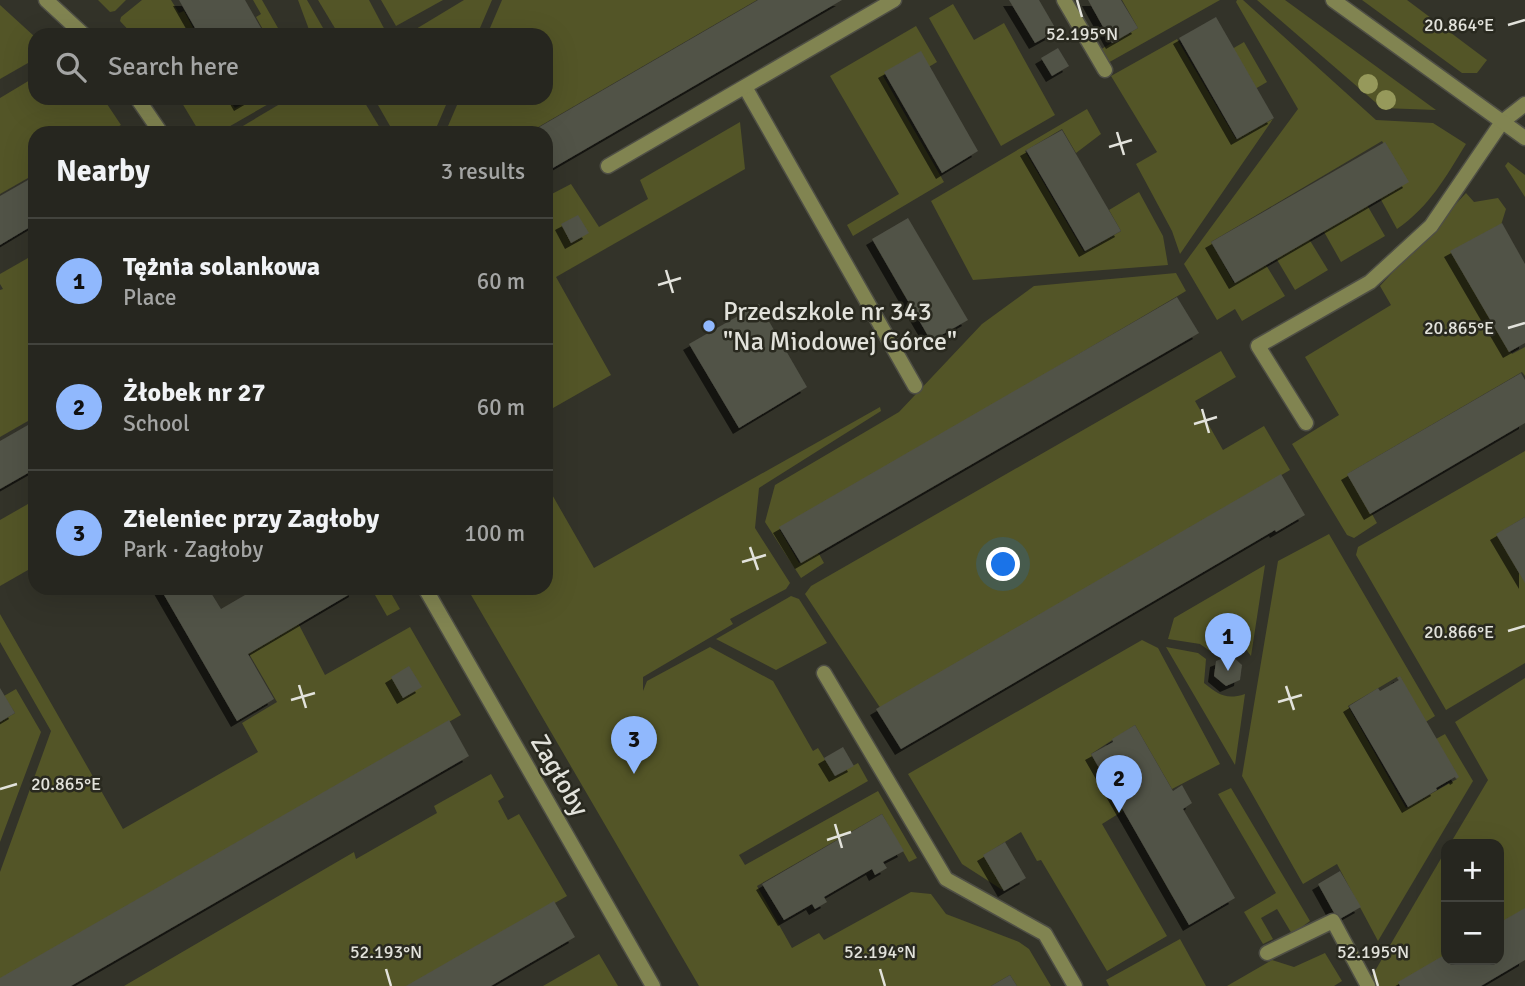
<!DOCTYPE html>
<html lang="en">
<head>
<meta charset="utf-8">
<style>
	:root { --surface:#26261f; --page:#2e2e28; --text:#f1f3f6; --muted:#a4a5a4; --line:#42433d; --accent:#90b8fd }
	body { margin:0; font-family:Signika,sans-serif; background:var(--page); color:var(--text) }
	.controls { position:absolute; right:21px; bottom:21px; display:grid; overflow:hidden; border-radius:14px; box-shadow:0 7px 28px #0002 }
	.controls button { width:63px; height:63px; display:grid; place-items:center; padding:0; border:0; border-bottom:2px solid var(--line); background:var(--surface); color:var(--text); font:35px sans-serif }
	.you { position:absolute; left:1004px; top:565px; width:24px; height:24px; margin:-18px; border:5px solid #fff; border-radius:50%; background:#1a73e8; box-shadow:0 0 0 10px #1a73e833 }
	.badge { display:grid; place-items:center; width:46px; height:46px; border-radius:50%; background:var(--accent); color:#111; font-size:23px; font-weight:700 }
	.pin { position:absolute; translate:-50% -58px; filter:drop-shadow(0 2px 4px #0008) }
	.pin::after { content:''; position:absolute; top:37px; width:24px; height:21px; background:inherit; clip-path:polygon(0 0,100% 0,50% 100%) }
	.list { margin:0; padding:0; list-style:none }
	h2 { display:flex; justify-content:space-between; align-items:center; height:91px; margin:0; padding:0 28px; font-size:30px }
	h2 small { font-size:23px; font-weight:400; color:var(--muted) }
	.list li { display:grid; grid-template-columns:46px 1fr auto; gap:21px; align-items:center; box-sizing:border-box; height:126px; padding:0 28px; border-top:2px solid var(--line) }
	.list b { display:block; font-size:26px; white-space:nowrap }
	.list p { margin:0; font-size:23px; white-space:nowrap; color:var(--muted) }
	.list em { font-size:23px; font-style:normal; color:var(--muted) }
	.icon { flex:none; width:38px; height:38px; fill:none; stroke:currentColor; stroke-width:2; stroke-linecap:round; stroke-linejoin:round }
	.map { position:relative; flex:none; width:1525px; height:986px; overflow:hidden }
	.search { position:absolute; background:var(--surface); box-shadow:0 7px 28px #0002; left:28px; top:28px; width:525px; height:77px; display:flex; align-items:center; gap:18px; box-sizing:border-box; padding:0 24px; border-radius:21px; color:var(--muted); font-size:26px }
	.panel { position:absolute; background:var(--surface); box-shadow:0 7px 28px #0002; left:28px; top:126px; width:525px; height:469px; border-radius:21px }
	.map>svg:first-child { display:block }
	.green { fill:#535527 }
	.building { fill:#515247; filter:url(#shadow) }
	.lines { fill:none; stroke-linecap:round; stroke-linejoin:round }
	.service-casing { stroke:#4f4f45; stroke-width:17 }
	.minor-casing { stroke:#4f4f45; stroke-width:17 }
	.tertiary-casing { stroke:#4f4f45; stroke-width:17 }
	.service { stroke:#818451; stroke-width:14 }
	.minor { stroke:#818451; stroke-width:14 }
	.tertiary { stroke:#818451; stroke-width:14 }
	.tree { fill:#96995b }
	.ticks { fill:none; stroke:#e2e2db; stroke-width:2.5 }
	.poi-dot { fill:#90b8fd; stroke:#29291f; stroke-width:2.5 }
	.labels { text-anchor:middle; stroke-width:5; stroke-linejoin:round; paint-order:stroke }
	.poi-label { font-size:26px; fill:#e2e2db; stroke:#29291f; text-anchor:start }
	.street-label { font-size:26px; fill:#e2e2db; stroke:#29291f }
	.ticks-label { font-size:18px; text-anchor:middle; fill:#e2e2db; stroke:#29291f; stroke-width:5; stroke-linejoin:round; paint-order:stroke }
</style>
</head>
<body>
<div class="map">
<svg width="1525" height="986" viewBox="0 0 1525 986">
	<defs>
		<filter id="shadow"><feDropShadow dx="-6" dy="6" stdDeviation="0" flood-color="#0009"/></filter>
	</defs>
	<rect width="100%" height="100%" fill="#333329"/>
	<g class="green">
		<path d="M98,0H126L115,11L110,12Z"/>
		<path d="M142,0H171L179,13L184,11L197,35H133L120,21L121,17Z"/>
		<path d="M253,0H262L278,28L266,35L256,17L261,14Z"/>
		<path d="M298,0H307L327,35H311Z"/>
		<path d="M318,0H369L387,34L339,35Z"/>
		<path d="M381,0H443L396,26Z"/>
		<path d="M464,0H492L477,35H406Z"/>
		<path d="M502,0H757L528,133H445L460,98H546V35H487Z"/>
		<path d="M1122,0H1220L1106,64L1098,51L1138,28Z"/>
		<path d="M1237,0H1243L1376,120L1433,123L1466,144C1445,178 1430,206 1397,229L1380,198L1406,182L1382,141L1211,242L1234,283L1266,265L1285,296L1242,321L1235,309L1217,320L1184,264L1298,109L1236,2Z"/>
		<path d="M1257,0H1285L1436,110L1382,108Z"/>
		<path d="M1362,0H1407L1487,60L1477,73H1462Z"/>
		<path d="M953,4L974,40L1004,23L1055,115L1001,146L929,18Z"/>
		<path d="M0,5L35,37V59L0,79Z"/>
		<path d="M916,26L937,62L927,68L919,55L883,76L944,182L853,236L847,225L899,194L830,76Z"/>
		<path d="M1177,39L1236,139L1273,119L1180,254L1172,231L1136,164L1157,152L1111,76Z"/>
		<path d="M1244,42L1267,82L1255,89L1232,49Z"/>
		<path d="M35,77V98H103L121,125L107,133H35V174L0,194V98Z"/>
		<path d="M179,98H228L235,108L256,98H279L218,133H200Z"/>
		<path d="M290,98H362L383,133H231Z"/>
		<path d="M374,98H449L434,133H394Z"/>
		<path d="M1087,109L1101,134L1076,153L1062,129L1025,151L1084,252L1121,231L1109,210L1139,192L1163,236L1168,265L973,280L931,201Z"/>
		<path d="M740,122L745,169L556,277L611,375L546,412V197L571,184L599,227L648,199L640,180Z"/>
		<path d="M1508,162L1525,175V197L1505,166Z"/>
		<path d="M1466,193L1474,202L1498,198L1506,209L1501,225L1453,254L1512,354L1525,347V376L1522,372L1349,473L1377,523L1354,538L1347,535L1292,444L1339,415L1305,357L1391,305L1380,286Z"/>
		<path d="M1367,205L1385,236L1341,262L1323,230Z"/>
		<path d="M1309,239L1328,270L1295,290L1276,258Z"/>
		<path d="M35,254V417L0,437V290L3,289L0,284V274Z"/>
		<path d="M1176,273L1186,291L780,530L799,563L818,552L824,563L801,578L765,522L775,485L899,412L982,324L1034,286Z"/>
		<path d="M1221,351L1236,377L1195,401L1223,450L1264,426L1290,470L881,709L805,594L811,586Z"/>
		<path d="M880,407L881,411L759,488L755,528L790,583L786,589L730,619L733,624L643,677V691L647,681L710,647L773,681L813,751L818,748L835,776L858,763L868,781L739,855L745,865L878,791L917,858L909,862L882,814L757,886L792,948L819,933L824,940L911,892L931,894L946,914L1019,942L1029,949L1051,986H1017L1010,975L991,986H699L467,588H546V484L594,568Z"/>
		<path d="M1525,451V517L1497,534L1525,582V663L1446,710L1356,555L1358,547Z"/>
		<path d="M35,500V566L0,586V520Z"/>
		<path d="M1329,534L1435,716L1424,723L1397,677L1348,706L1406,808L1457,779L1434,740L1445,734L1473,781L1378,941L1337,864L1303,884L1242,776L1278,561Z"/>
		<path d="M1265,565L1251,656L1242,644H1226L1210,651L1200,644L1168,639L1174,618Z"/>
		<path d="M371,588H388L400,609L387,616Z"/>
		<path d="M791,596L799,599L827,643L776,670L716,639Z"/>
		<path d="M0,614L123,829L258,752L242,723L277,702L248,652L298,623L325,675L410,627L461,715L0,980V872L51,731L0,642Z"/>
		<path d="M1142,640L1158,648L1220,764L1172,789L1135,725L1091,754L1123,811L1102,824L1167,936L1107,971L1041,860L1037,861L1021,832L984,855L1004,891L962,864L908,774Z"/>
		<path d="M1166,647L1198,653L1206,659L1204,683C1219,695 1226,700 1245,694L1235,765Z"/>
		<path d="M1525,678V910L1499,926V844H1450L1488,780L1455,722Z"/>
		<path d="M16,689L41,732L0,842V722L15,713L4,696Z"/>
		<path d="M491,774L504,797L498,801L508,820L519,814L567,896L411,986H124L354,852L356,859L437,813L434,806Z"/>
		<path d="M1231,788L1310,921L1292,934L1277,909L1261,918L1273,939L1263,944L1244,912L1276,893L1218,794Z"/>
		<path d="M1446,850V957L1397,986H1377L1372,976Z"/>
		<path d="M1180,939L1206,986H1109L1106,980Z"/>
		<path d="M1325,953L1342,981L1334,986H1227L1272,960L1294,967Z"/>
		<path d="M599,954L618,986H543Z"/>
	</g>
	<g class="building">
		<path d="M179,0H245L265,35H199Z"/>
		<path d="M758,0H842L546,172V133H529Z"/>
		<path d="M1009,0H1039L1057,31L1035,43Z"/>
		<path d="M1088,0H1121L1138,28L1112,43Z"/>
		<path d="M1216,17L1274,118L1237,139L1179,38Z"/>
		<path d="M1058,48L1069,66L1052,76L1041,58Z"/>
		<path d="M921,51L978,151L942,173L884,72Z"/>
		<path d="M236,98H252L240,105Z"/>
		<path d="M1062,130L1121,231L1085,251L1026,150Z"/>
		<path d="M1385,142L1409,182L1235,283L1211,242Z"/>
		<path d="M35,176V224L0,245V196Z"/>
		<path d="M578,215L589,233L571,243L561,224Z"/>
		<path d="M908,218L968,320L931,341L872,239Z"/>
		<path d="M1502,223L1525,264V343L1509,352L1450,251Z"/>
		<path d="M1177,297L1199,333L801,563L779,527Z"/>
		<path d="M759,304L807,387L739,428L689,344Z"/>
		<path d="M1521,373L1525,380V423L1370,514L1347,474Z"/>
		<path d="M35,421V469L0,489V441Z"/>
		<path d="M1281,474L1305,515L1276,532L1275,530L901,749L876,709Z"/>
		<path d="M1525,517V583L1496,534Z"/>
		<path d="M160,588H208L221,609L257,588H354L355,591L248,654L274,699L237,721Z"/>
		<path d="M1231,655L1242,665L1240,680L1226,686L1214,676L1216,661Z"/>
		<path d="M409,666L422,687L403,698L391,677Z"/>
		<path d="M1400,676L1459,777L1456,779L1455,777L1436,788L1437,790L1408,807L1349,706L1378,688L1380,691L1399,680L1397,678Z"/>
		<path d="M0,688L15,713L0,722Z"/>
		<path d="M449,720L469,756L71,986H0V978Z"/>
		<path d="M1135,725L1173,791L1182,785L1192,803L1183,809L1235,898L1189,925L1091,754L1113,742L1112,739Z"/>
		<path d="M843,747L854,766L835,776L824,758Z"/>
		<path d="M882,814L904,851L883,862L887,868L875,875L872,869L824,897L827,902L815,909L812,904L784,920L762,884Z"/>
		<path d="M1005,842L1026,878L1004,891L983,855Z"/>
		<path d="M1340,871L1361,907L1338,920L1318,884Z"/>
		<path d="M554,901L575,937L491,986H406Z"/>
		<path d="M1525,908V960L1481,986H1400L1398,982L1446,954V960H1499V923Z"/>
		<path d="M1010,975L1017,986H991Z"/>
	</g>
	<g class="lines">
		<g class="service-casing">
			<g id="service">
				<path d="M1306,423L1258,346L1370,282L1431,226L1502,122L1525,104"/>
				<path d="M824,673L946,879L1045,934L1075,986"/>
				<path d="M1267,953L1333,921L1368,986"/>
			</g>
		</g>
		<g class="minor-casing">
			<g id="minor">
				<path d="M46,0L84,35"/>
				<path d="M1064,0L1105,70"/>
				<path d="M745,87L915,386"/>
				<path d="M137,98L161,133"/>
				<path d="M608,166L894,0"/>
				<path d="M425,588L653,986"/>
			</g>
		</g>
		<g class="tertiary-casing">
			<path id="tertiary" d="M1333,0L1525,138"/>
		</g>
		<use href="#service" class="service"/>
		<use href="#minor" class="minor"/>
		<use href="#tertiary" class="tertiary"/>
	</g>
	<g class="tree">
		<circle cx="1368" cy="84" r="10"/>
		<circle cx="1386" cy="100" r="10"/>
	</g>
	<path class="ticks" d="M1077,0L1082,17M1508,25L1525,20M1117,132L1124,155M1109,147L1132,140M666,270L673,293M658,285L681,278M1508,328L1525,323M1202,409L1209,433M1194,424L1217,417M750,547L758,570M742,562L766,555M1508,631L1525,626M299,685L306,708M1286,686L1294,710M291,700L315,693M1278,702L1302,695M0,789L17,784M835,824L842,848M827,840L851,832M386,969L391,986M880,969L885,986M1373,969L1378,986"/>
	<circle class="poi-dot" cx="709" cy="326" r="7"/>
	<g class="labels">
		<g class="poi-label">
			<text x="723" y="320">Przedszkole nr 343<tspan x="723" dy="30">"Na Miodowej Górce"</tspan></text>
		</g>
		<g class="street-label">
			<text transform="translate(560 775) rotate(60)" y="9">Zagłoby</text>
		</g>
	</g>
	<g class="ticks-label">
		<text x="1459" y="31">20.864°E</text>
		<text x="1082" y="40">52.195°N</text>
		<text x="1459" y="334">20.865°E</text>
		<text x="1459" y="638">20.866°E</text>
		<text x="66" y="790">20.865°E</text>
		<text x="386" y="958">52.193°N</text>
		<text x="880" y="958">52.194°N</text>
		<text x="1373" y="958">52.195°N</text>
	</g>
</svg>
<div class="controls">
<button>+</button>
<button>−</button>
</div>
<div class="you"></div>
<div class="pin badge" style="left:1228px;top:671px">1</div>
<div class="pin badge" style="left:1119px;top:813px">2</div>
<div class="pin badge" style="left:634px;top:774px">3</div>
<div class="search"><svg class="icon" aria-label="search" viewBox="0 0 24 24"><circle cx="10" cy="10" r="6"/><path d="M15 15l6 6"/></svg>Search here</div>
<section class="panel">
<h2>Nearby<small>3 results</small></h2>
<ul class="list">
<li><span class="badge">1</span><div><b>Tężnia solankowa</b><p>Place</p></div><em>60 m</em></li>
<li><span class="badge">2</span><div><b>Żłobek nr 27</b><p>School</p></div><em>60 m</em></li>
<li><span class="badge">3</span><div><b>Zieleniec przy Zagłoby</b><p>Park · Zagłoby</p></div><em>100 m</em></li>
</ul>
</section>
</div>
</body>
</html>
